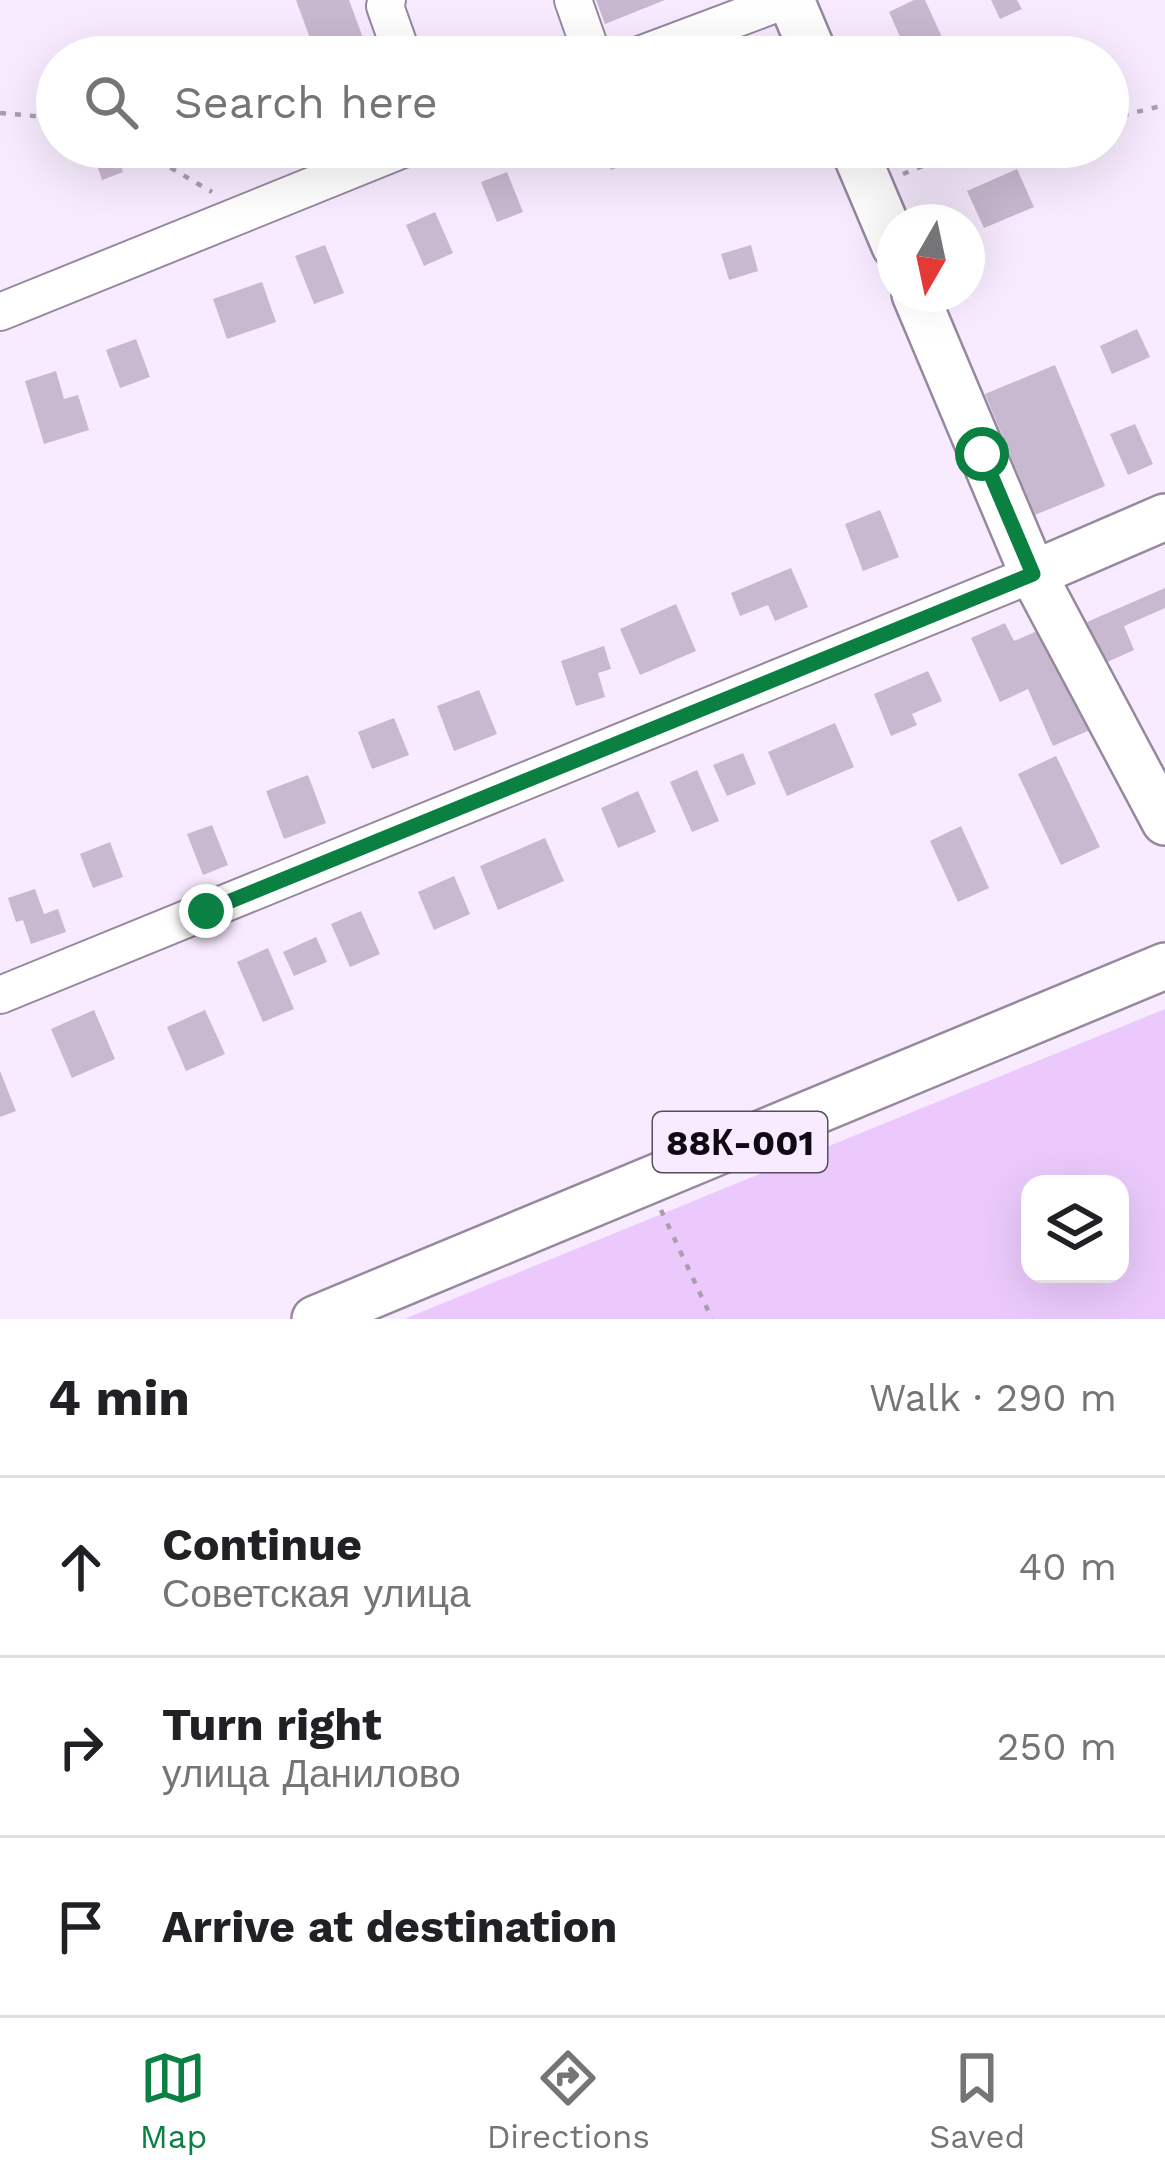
<!DOCTYPE html>
<html lang="en">
<head>
<meta charset="utf-8">
<style>
	:root { --surface:#fff; --page:#f2f2f2; --text:#202124; --muted:#757577; --line:#e0e0e0; --accent:#0b8043 }
	body { margin:0; font-family:"Work Sans",sans-serif; background:var(--page); color:var(--text) }
	.controls { position:absolute; right:36px; bottom:36px; display:grid; overflow:hidden; border-radius:24px; box-shadow:0 12px 48px #0002 }
	.controls button { width:108px; height:108px; display:grid; place-items:center; padding:0; border:0; border-bottom:3px solid var(--line); background:var(--surface); color:var(--text); font:60px sans-serif }
	.compass { position:absolute; left:877px; top:204px; width:108px; height:108px; border-radius:50%; background:var(--surface); box-shadow:0 12px 48px #0002; rotate:189deg }
	.stop { position:absolute; width:36px; height:36px; margin:-27px; border:9px solid #0b8043; border-radius:50%; background:#fff }
	.stop.end { background:#0b8043; border-color:#fff; box-shadow:0 3px 12px #0008 }
	.list { margin:0; padding:0; list-style:none }
	h2 { display:flex; justify-content:space-between; align-items:center; height:156px; margin:0; padding:0 48px; font-size:51px }
	h2 small { font-size:39px; font-weight:400; color:var(--muted) }
	.list li { display:grid; grid-template-columns:78px 1fr auto; gap:36px; align-items:center; box-sizing:border-box; height:180px; padding:0 48px; border-top:3px solid var(--line) }
	.list b { display:block; font-size:45px; white-space:nowrap }
	.list p { margin:0; font-size:39px; white-space:nowrap; color:var(--muted) }
	.list em { font-size:39px; font-style:normal; color:var(--muted) }
	.icon { flex:none; width:66px; height:66px; fill:none; stroke:currentColor; stroke-width:2; stroke-linecap:round; stroke-linejoin:round }
	.map { position:relative; flex:none; width:1165px; height:1319px; overflow:hidden }
	.search { position:absolute; background:var(--surface); box-shadow:0 12px 48px #0002; left:36px; right:36px; top:36px; height:132px; display:flex; align-items:center; gap:30px; box-sizing:border-box; padding:0 42px; border-radius:66px; color:var(--muted); font-size:45px }
	.sheet { height:696px; background:var(--surface) }
	nav { display:flex; justify-content:space-around; align-items:center; box-sizing:border-box; height:168px; border-top:3px solid var(--line); background:var(--surface); font-size:33px; color:var(--muted) }
	nav a { display:grid; justify-items:center; gap:6px }
	nav .on { color:var(--accent) }
	.map>svg:first-child { display:block }
	.green { fill:#ebc9fc; fill-rule:evenodd }
	.building { fill:#c8b8d0 }
	.lines { fill:none; stroke-linecap:round; stroke-linejoin:round }
	.minor-casing { stroke:#97889e; stroke-width:40 }
	.major-casing { stroke:#97889e; stroke-width:50 }
	.path { stroke:#a99eae; stroke-width:4.5; stroke-dasharray:6 9; stroke-linecap:butt }
	.minor { stroke:#fff; stroke-width:36 }
	.major { stroke:#fff; stroke-width:45 }
	.route { stroke:#0b8043; stroke-width:15 }
	.labels { text-anchor:middle; stroke-width:12; stroke-linejoin:round; paint-order:stroke }
	.shield { fill:#f8ebff; stroke:#564e5a; stroke-width:3 }
	.shield-label { font-size:36px; font-weight:bold; fill:#100b13 }
</style>
</head>
<body>
<div class="map">
<svg width="1165" height="1319" viewBox="0 0 1165 1319">
	<rect width="100%" height="100%" fill="#f8ebff"/>
	<path class="green" d="M1165,1009V1319H404ZM1030,1184H1120V1274H1030Z"/>
	<g class="building">
		<path d="M296,0H349L370,57H317Z"/>
		<path d="M596,0H665L605,24Z"/>
		<path d="M914,0H925L951,57H909L889,12Z"/>
		<path d="M991,0H1017L1022,9L1000,19Z"/>
		<path d="M602,147H644L648,155L611,170Z"/>
		<path d="M116,151L123,172L102,180L95,159Z"/>
		<path d="M1017,169L1034,207L984,228L967,191Z"/>
		<path d="M507,172L523,212L497,222L481,182Z"/>
		<path d="M435,212L453,253L424,266L406,225Z"/>
		<path d="M325,245L344,293L314,304L295,256Z"/>
		<path d="M751,245L758,271L729,280L721,254Z"/>
		<path d="M262,282L276,322L227,339L213,299Z"/>
		<path d="M1137,329L1150,357L1112,374L1100,346Z"/>
		<path d="M136,339L150,377L120,388L106,350Z"/>
		<path d="M1055,365L1105,486L1035,515L985,394Z"/>
		<path d="M56,371L64,399L78,395L89,430L44,444L25,381Z"/>
		<path d="M1135,424L1153,464L1128,475L1110,434Z"/>
		<path d="M880,510L899,557L863,571L845,524Z"/>
		<path d="M791,568L808,607L775,621L768,605L740,616L731,593Z"/>
		<path d="M1165,588V608L1124,626L1134,650L1105,663L1087,622Z"/>
		<path d="M676,604L696,651L640,675L620,629Z"/>
		<path d="M1005,623L1014,641L1051,625L1097,727L1053,746L1028,689L1000,702L971,638Z"/>
		<path d="M604,646L611,669L598,673L605,697L576,706L561,661Z"/>
		<path d="M928,671L942,701L912,714L917,725L891,736L874,694Z"/>
		<path d="M479,690L497,734L454,751L437,706Z"/>
		<path d="M394,718L409,755L372,769L358,732Z"/>
		<path d="M835,723L854,767L787,796L768,752Z"/>
		<path d="M743,753L756,784L727,796L713,765Z"/>
		<path d="M1056,756L1100,847L1061,865L1018,774Z"/>
		<path d="M697,770L719,821L692,832L670,782Z"/>
		<path d="M308,775L326,823L284,839L266,791Z"/>
		<path d="M638,791L656,832L618,848L601,808Z"/>
		<path d="M212,825L228,865L203,875L187,834Z"/>
		<path d="M961,826L989,888L958,902L930,841Z"/>
		<path d="M545,838L564,881L498,910L480,866Z"/>
		<path d="M110,842L123,877L93,888L80,854Z"/>
		<path d="M454,876L470,914L434,930L418,892Z"/>
		<path d="M35,889L44,914L58,909L66,932L31,944L23,920L16,922L8,898Z"/>
		<path d="M361,911L380,954L350,967L331,924Z"/>
		<path d="M316,937L327,962L294,976L283,952Z"/>
		<path d="M268,948L294,1009L263,1022L237,962Z"/>
		<path d="M94,1010L115,1059L72,1078L51,1029Z"/>
		<path d="M205,1010L225,1054L186,1071L167,1027Z"/>
		<path d="M0,1071L16,1111L0,1117Z"/>
	</g>
	<g class="lines">
		<g class="minor-casing">
			<g id="minor">
				<path d="M387,0L385,6L403,57"/>
				<path d="M573,0L593,57"/>
				<path d="M634,57L786,0"/>
				<path d="M0,312L408,147"/>
				<path d="M0,995L1033,574"/>
			</g>
		</g>
		<g class="major-casing">
			<g id="major">
				<path d="M791,0L815,57"/>
				<path d="M853,147L895,246"/>
				<path d="M915,294L1033,574L1165,822"/>
				<path d="M1033,574L1165,517"/>
				<path d="M315,1319L1165,966"/>
			</g>
		</g>
		<g class="path">
			<path d="M0,113L57,118"/>
			<path d="M1108,119L1165,105"/>
			<path d="M149,147L171,168L212,192"/>
			<path d="M903,174L969,147"/>
			<path d="M661,1210L712,1319"/>
		</g>
		<use href="#minor" class="minor"/>
		<use href="#major" class="major"/>
	</g>
	<g class="lines">
		<path class="route" d="M206,911L1033,574L982,454"/>
	</g>
	<g class="labels">
		<rect class="shield" x="653" y="1112" width="174" height="60" rx="9"/>
		<g class="shield-label">
			<text x="740" y="1155">88К-001</text>
		</g>
	</g>
</svg>
<div class="controls">
<button><svg class="icon" aria-label="layers" viewBox="0 0 24 24"><path d="M12 4l9 5-9 5-9-5zM3 14l9 5 9-5"/></svg></button>
</div>
<svg class="compass" viewBox="-18 -18 36 36"><path d="M0-13l5 13h-10z" fill="#e53935"/><path d="M0 13l5-13h-10z" fill="#757577"/></svg>
<div class="stop" style="left:982px;top:454px"></div>
<div class="stop end" style="left:206px;top:911px"></div>
<div class="search"><svg class="icon" aria-label="search" viewBox="0 0 24 24"><circle cx="10" cy="10" r="6"/><path d="M15 15l6 6"/></svg>Search here</div>
</div>
<section class="sheet">
<h2>4 min<small>Walk · 290 m</small></h2>
<ul class="list">
<li><svg class="icon" aria-label="ahead" viewBox="0 0 24 24"><path d="M12 20V5M6 11l6-6 6 6"/></svg><div><b>Continue</b><p>Советская улица</p></div><em>40 m</em></li>
<li><svg class="icon" aria-label="right" viewBox="0 0 24 24"><path d="M7 20v-9h11M14 6l5 5-5 5"/></svg><div><b>Turn right</b><p>улица Данилово</p></div><em>250 m</em></li>
<li><svg class="icon" aria-label="arrive" viewBox="0 0 24 24"><path d="M6 21V4h12l-3 4 3 4H6"/></svg><div><b>Arrive at destination</b></div></li>
</ul>
</section>
<nav>
<a class="on"><svg class="icon" aria-label="map" viewBox="0 0 24 24"><path d="M3 6l6-2 6 2 6-2v14l-6 2-6-2-6 2zM9 4v14M15 6v14"/></svg>Map</a>
<a><svg class="icon" aria-label="directions" viewBox="0 0 24 24"><path d="M12 3l9 9-9 9-9-9zM9 14v-3h6M13 9l2 2-2 2"/></svg>Directions</a>
<a><svg class="icon" aria-label="saved" viewBox="0 0 24 24"><path d="M7 4h10v16l-5-4-5 4z"/></svg>Saved</a>
</nav>
</body>
</html>
